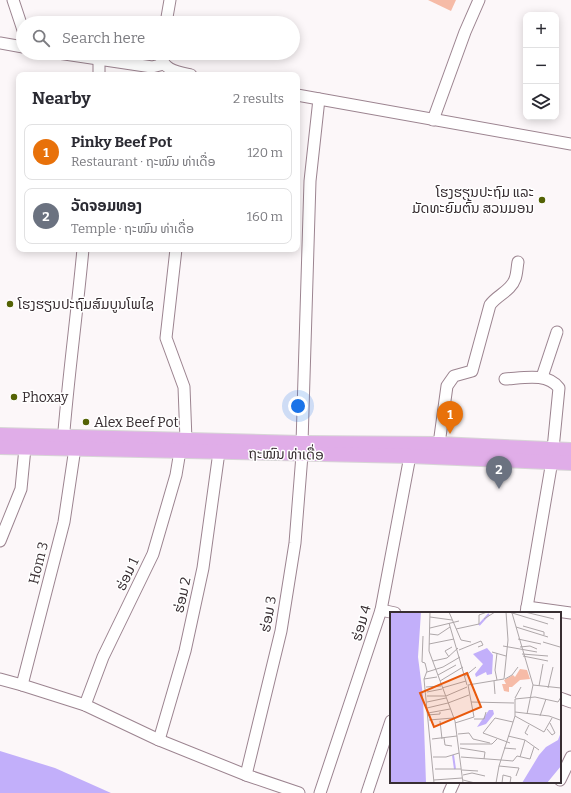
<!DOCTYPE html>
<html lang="en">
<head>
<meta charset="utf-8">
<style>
	:root { --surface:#fff; --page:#f2f2f3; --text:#2b2b33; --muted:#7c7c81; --line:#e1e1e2; --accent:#546205 }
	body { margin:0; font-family:Bitter,"Noto Sans Lao",serif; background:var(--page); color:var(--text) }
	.controls { position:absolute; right:12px; top:12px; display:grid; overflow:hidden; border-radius:8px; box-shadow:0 2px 10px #0003 }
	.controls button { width:36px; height:36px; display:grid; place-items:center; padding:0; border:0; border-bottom:1px solid var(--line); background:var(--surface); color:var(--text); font:20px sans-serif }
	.you { position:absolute; left:298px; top:406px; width:14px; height:14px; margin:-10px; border:3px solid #fff; border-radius:50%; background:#1a73e8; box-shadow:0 0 0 6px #1a73e833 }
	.badge { display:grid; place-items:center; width:26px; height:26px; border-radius:50%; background:var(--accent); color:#fff; font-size:13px; font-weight:700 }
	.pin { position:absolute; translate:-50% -33px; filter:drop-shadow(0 1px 2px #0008) }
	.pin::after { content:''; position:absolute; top:21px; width:14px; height:12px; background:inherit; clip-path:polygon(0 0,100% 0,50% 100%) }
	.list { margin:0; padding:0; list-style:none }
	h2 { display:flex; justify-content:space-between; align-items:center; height:52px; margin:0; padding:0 16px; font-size:17px }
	h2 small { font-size:13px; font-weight:400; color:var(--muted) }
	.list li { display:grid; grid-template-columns:26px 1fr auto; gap:12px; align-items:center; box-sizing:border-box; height:56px; margin:0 8px 8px; padding:0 8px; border:1px solid var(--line); border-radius:8px }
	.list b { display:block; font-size:15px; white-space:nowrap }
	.list p { margin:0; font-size:13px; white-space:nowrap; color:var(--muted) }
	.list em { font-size:13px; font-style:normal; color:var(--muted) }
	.icon { flex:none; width:22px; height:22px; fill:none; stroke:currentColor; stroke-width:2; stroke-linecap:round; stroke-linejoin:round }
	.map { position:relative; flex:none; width:571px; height:793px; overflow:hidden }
	.search { position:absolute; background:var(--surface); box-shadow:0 2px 10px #0003; left:16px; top:16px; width:284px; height:44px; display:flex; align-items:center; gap:10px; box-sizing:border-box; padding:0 14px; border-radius:22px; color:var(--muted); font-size:15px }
	.panel { position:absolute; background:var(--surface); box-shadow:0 2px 10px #0003; left:16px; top:72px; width:284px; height:180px; border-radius:8px }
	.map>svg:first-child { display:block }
	.green { fill:#f6bba7 }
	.water { fill:#c2affa }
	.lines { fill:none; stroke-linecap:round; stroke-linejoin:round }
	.minor-casing { stroke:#9c8490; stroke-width:13 }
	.major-casing { stroke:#d7d5d6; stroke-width:16 }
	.minor { stroke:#fff; stroke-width:11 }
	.major { stroke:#e0ade8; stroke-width:14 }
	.poi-dot { fill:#546205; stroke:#fff; stroke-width:1.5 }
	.labels { text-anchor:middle; stroke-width:3; stroke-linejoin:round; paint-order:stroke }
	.poi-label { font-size:14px; fill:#382e32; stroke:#fff; text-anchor:start }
	.street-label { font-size:14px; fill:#382e32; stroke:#fff }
	.inset-river { fill:none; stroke:#c2affa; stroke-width:2 }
	.inset-road { fill:none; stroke:#aea7a9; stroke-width:1 }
	.view { fill:#e8590c; fill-opacity:0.15; stroke:#e8590c; stroke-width:2 }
	.inset-edge { fill:none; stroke:#382e32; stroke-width:2 }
</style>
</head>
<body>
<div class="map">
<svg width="571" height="793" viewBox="0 0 571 793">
	<rect width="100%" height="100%" fill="#fcf7f9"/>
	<path class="green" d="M428,0H456L451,11Z"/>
	<path class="water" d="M0,751L55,768L111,793H0Z"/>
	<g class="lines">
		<g class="minor-casing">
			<g id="minor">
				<path d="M13,0L23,30"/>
				<path d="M166,23L170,0"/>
				<path d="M0,43L23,47"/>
				<path d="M58,53L152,67L164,64"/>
				<path d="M160,53C162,70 177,72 191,75"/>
				<path d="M99,75V60"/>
				<path d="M297,95L571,144"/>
				<path d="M433,120L465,32L479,0"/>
				<path d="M176,249L166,338L184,387L186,440"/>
				<path d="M542,377L557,332"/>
				<path d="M505,379C523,378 547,372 559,388L553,449"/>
				<path d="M63,443C68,378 77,314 83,249"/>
				<path d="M302,443L310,181L319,99"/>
				<path d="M439,444L447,386L454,376L472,371L490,305C497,295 511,291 515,279C517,274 517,267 518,262"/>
				<path d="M0,541L21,489L25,448"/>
				<path d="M527,607L571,613"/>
				<path d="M381,610L395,613"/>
				<path d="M526,613L552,461"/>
				<path d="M0,679L22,685L85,705L159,740L246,775L299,793"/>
				<path d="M22,685L64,522L75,448"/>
				<path d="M560,698L571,702"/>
				<path d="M85,705L103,657L153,554L176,475L180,451"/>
				<path d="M159,740L185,651L203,568L219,452"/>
				<path d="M246,775L281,631L295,543L302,455"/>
				<path d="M560,780L571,757"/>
				<path d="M320,793L381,610L410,456"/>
				<path d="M367,793L391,721"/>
				<path d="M449,793L454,782"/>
			</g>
		</g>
		<g class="major-casing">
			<g id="major">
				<path d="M0,435L302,443L439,444L571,450"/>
				<path d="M0,447L410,456L571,463"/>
			</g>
		</g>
		<use href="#minor" class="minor"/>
		<use href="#major" class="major"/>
	</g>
	<g class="poi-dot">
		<circle cx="542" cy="200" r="4"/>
		<circle cx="10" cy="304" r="4"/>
		<circle cx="14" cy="397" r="4"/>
		<circle cx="86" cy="422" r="4"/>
	</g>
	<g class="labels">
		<g class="poi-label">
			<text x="534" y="197" text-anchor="end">ໂຮງຮຽນປະຖົມ ແລະ<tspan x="534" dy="16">ມັດທະຍົມຕົ້ນ ສວນມອນ</tspan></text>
			<text x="18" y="309">ໂຮງຮຽນປະຖົມສົມບູນໂພໄຊ</text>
			<text x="22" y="402">Phoxay</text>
			<text x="94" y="427">Alex Beef Pot</text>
		</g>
		<g class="street-label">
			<text transform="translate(286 454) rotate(1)" y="5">ຖະໝົນ ທ່າເດື່ອ</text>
			<text transform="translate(38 563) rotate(-76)" y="5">Hom 3</text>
			<text transform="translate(127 574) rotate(-65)" y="5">ຮ່ອມ 1</text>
			<text transform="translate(182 595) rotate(-78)" y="5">ຮ່ອມ 2</text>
			<text transform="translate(268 614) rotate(-80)" y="5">ຮ່ອມ 3</text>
			<text transform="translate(361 623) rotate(-74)" y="5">ຮ່ອມ 4</text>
		</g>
	</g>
	<g transform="translate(390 612)">
		<rect width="171" height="171" fill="#fcf7f9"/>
		<path d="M130,57L137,58L140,67L130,68L122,75H119V80L114,79L112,72H116L114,68L123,63L125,65Z" fill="#f6bba7"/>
		<path d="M0,0H31L28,45L33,84L36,171H0ZM97,36L103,43L102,62L97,63L96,60L86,65L85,62L93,52L83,42ZM99,98H103L104,102L96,112L87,115ZM171,120V154L157,171H132L149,143L156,135L168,128Z" fill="#c2affa"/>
		<path class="inset-river" d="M89,13L99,2M63,143L65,157"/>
		<path class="inset-road" d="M40,0L39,39L65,109L73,171M59,0L71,28L81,30M119,0L158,12M135,0L164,7M122,1L143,73L137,102M40,5L62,8M94,7L105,0M59,11L77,73M133,14L154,20V23M126,15L158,25M40,16L69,9M66,17L89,12V3L97,0M40,22L48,23L60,15M33,24L32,50L35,51L37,59L34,67L44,171M128,27L151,32M153,30L170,35M39,32L64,27M113,34L147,40M130,35L140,34L147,37M69,38L91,29L93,33L88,35M102,40L116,44M107,41L105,58L107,68M132,42L158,44M133,44L158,49M59,45L55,39L62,35M43,49L57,46L68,36M37,60L53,55L70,45M48,63L66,53M75,64L86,55M34,67L47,65M115,67L122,63L128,55M50,69L73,55M104,69L105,82M143,73L171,76M149,74L153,52M36,75L51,74M52,76L76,69M158,76L163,55M37,80L52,77M37,84H55M56,84L77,75M125,86L131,75M37,90L56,86M81,90L124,91M58,91L79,83M37,96L58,91M125,100L159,104L170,108M38,101L60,97M37,103L50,102V100M125,104L154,120L162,106M150,104L156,87M84,107H94L96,100M39,108L63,106M50,109L52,127M65,111L84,105L78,73L114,67L118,28L116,0M157,117L162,123L165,121L160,111M68,122L79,121L83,127L100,131M138,123L135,121L139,113M118,124L135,128L149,138M54,126L55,133L62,134M42,127L67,124M120,131L93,121L105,106L123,110M70,132H102L107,127M70,136L95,140L94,147M114,136L126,137M43,145H56L69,141M71,145L111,148M130,145L135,128M111,148L123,149L127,144L140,147L144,135M109,154L129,156L126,164M45,157H71M72,158L88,159M73,163L82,161L95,164M44,168L72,166M73,168L85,171M106,171L109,154L125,104V87L145,85L168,90L171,85M112,171L113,163L121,165L120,171"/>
		<path class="view" d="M77,61L91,95L44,115L30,81Z"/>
		<rect width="171" height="171" class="inset-edge"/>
	</g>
</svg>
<div class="controls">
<button>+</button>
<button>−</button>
<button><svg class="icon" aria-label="layers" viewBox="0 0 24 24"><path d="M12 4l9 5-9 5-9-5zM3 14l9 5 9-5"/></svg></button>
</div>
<div class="you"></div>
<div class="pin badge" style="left:450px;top:434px;background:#e8710a">1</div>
<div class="pin badge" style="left:499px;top:489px;background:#6b7280">2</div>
<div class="search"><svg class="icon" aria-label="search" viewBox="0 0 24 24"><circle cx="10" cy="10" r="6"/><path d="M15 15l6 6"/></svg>Search here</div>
<section class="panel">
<h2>Nearby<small>2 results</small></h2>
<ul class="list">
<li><span class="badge" style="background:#e8710a">1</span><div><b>Pinky Beef Pot</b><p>Restaurant · ຖະໝົນ ທ່າເດື່ອ</p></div><em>120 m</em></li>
<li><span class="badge" style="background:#6b7280">2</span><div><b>ວັດຈອມທອງ</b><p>Temple · ຖະໝົນ ທ່າເດື່ອ</p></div><em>160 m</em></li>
</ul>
</section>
</div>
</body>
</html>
